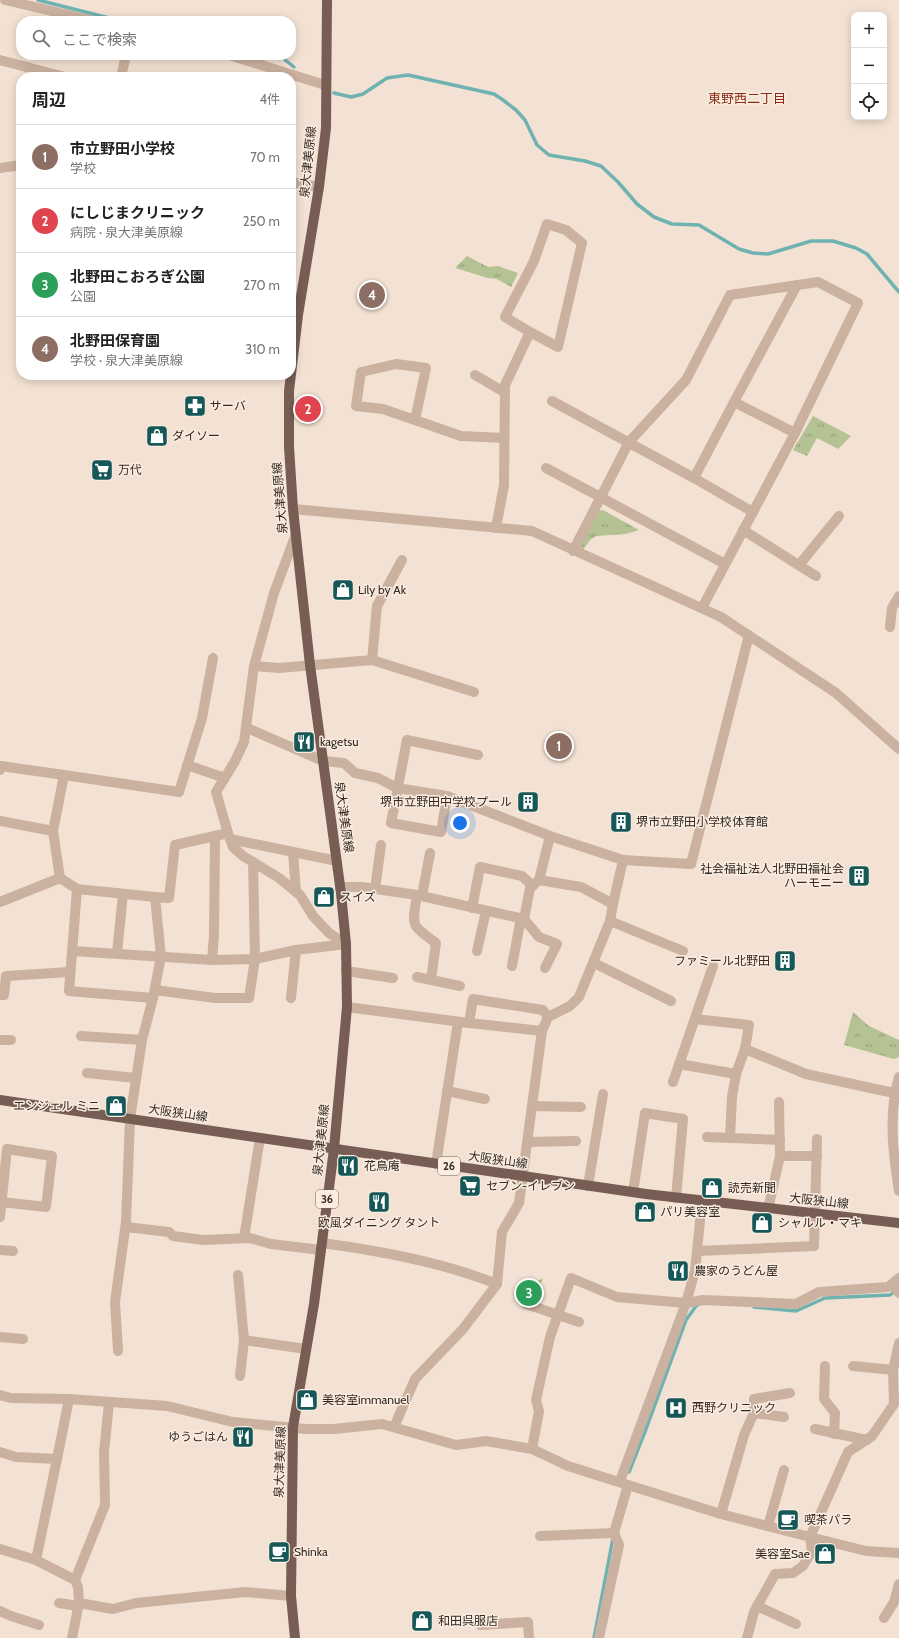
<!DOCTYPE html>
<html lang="ja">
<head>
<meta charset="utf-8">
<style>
	:root { --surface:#fff; --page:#f2f2f2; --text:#222; --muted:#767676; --line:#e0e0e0; --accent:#165758 }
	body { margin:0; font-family:Cabin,"Noto Sans JP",sans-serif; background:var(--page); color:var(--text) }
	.controls { position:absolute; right:12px; top:12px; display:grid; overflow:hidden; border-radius:8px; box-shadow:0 2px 10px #0003 }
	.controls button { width:36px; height:36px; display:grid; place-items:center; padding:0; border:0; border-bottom:1px solid var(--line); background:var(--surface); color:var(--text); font:20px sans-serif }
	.you { position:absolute; left:460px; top:823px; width:14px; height:14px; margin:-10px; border:3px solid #fff; border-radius:50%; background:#1a73e8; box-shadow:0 0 0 6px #1a73e833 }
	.badge { display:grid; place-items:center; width:26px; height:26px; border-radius:50%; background:var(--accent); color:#fff; font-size:13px; font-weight:700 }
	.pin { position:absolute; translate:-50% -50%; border:2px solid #fff; box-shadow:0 1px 4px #0006 }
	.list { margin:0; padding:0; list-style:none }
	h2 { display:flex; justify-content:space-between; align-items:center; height:52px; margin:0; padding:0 16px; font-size:17px }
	h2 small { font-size:13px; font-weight:400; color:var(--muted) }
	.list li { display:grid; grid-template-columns:26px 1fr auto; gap:12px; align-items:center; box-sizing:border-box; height:64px; padding:0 16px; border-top:1px solid var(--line) }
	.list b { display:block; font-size:15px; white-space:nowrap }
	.list p { margin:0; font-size:13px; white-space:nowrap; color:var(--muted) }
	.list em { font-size:13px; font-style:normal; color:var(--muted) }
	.icon { flex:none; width:22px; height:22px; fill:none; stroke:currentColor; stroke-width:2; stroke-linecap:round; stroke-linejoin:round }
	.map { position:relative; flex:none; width:899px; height:1638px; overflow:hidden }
	.search { position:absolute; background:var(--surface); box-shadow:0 2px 10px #0003; left:16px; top:16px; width:280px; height:44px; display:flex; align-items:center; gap:10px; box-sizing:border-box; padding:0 14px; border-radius:16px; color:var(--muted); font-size:15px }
	.panel { position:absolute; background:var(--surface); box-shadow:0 2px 10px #0003; left:16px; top:72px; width:280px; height:308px; border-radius:16px }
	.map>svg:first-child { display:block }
	.grass { fill:url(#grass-tufts) }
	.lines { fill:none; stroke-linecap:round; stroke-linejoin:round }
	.stream { stroke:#70b2b1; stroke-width:3.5 }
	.minor { stroke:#cbb19f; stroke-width:10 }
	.primary { stroke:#775d53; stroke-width:10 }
	.labels { text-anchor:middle; stroke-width:3; stroke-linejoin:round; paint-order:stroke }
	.shield { fill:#faede0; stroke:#6f635c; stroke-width:1 }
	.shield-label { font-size:11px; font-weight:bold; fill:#342823 }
	.street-label { font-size:12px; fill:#342823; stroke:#faede0 }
	.poi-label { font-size:12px; fill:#342823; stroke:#faede0; text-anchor:start }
	.neighbourhood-label { font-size:13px; fill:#892b16; stroke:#faede0 }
</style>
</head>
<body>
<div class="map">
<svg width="899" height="1638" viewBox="0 0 899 1638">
	<defs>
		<pattern id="grass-tufts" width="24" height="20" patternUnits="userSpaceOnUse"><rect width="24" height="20" fill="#b5c293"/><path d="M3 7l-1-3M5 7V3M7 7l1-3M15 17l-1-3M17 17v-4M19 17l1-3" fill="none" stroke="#949e78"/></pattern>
	</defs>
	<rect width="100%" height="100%" fill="#f3e2d3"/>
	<g class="grass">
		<path d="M467,256L488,267L498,266L518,273L511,287L497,279L488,278L455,268Z"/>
		<path d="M813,416L851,436L838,449L817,438L807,456L793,450Z"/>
		<path d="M603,510L639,530L626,534L596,536L590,540L583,550L579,546L597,511Z"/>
		<path d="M853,1012L869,1026L899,1040V1057L894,1059L844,1045Z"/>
		<path d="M543,1278L534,1302H525L518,1299L525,1288Z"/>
	</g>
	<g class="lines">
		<g class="stream">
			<path d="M38,0L121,21"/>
			<path d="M279,55L294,67"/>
			<path d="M334,93L351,97L363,94L387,78L408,75L494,94L503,100L516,110L525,120L537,145L549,155L585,161L601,166L618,182L637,204L654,217L672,224L699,225L739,249L753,253L768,254L811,241H833L856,248L867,254L899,292"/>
			<path d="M754,1307L796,1311L825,1298L890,1295L895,1291"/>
			<path d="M629,1472L646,1429L686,1320L696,1306L698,1305"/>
			<path d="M594,1638L613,1538"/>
		</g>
		<g class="minor">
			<path d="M5,0L94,21"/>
			<path d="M229,55L325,85"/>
			<path d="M0,60L65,77"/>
			<path d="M121,77L126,55"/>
			<path d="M0,168L21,165"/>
			<path d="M291,182L319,187"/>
			<path d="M475,375L504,392"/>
			<path d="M552,401L694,478L753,512"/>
			<path d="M734,402L797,285"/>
			<path d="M415,420L426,368L396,364L361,372L356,406L383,409L461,436L504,438"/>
			<path d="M546,468L725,564"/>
			<path d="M694,478L734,402L795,433L702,608"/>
			<path d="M293,509L532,531L721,617L836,693L899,749"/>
			<path d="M496,528L504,485L505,385L530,332L558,347L582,243L566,230L547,224L534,261L505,317L530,332"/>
			<path d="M743,530L816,576"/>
			<path d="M573,551L629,442L686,380L730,295L818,282L858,303L795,433"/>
			<path d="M799,565L839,516"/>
			<path d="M890,627L892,608L899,596"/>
			<path d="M372,660L377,606L402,560"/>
			<path d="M254,666L279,668L372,660L474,692"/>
			<path d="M247,728L323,761L344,763L355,773L378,778L397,788L447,796L550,836L623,860L613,904"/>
			<path d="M187,765L225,778"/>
			<path d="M0,770L1,766L64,775"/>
			<path d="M447,796L441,832L391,823L407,740L478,755"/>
			<path d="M0,821L53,831"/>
			<path d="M228,833L233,847L243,856L279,878L300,895L313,916L329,933L346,944"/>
			<path d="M230,839L337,861"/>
			<path d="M293,852L296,892"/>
			<path d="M623,860L691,864L749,635"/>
			<path d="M539,880L550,836"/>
			<path d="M340,887H362L417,895L524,919L530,888L539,880L581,887L613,904L610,921L579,997L570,1006L548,1017L542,1031L519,1203L502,1232L497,1284L463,1329L415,1379L394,1427"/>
			<path d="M77,889L69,991L153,998"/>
			<path d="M375,889L381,845"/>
			<path d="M417,895C412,927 410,924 436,943L431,980"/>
			<path d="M422,896L430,853"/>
			<path d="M155,897L169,898L175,845L228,833L216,792L234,763L244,742L254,666L274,593L296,534"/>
			<path d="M0,902L60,878"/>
			<path d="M472,908L480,867L522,876L533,886"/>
			<path d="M524,919L539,937L557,944L545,968"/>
			<path d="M610,921L683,951"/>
			<path d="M72,951L212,960L255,959L296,950L346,944"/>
			<path d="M477,951L486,911"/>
			<path d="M117,953L123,894"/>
			<path d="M212,960L214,936L215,836"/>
			<path d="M594,963L671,1001"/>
			<path d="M512,966L521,918"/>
			<path d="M346,971L393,978"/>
			<path d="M417,977L460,986"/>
			<path d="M155,990L215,998H249L255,959L253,862"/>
			<path d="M0,995H4L6,976L70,972"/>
			<path d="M291,998L296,950"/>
			<path d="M347,1007L469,1023L473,999L543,1010L548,1017"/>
			<path d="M695,1019L749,1025L745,1049L736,1074L732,1097L730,1137"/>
			<path d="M469,1023L542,1031"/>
			<path d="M81,1036L142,1040"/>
			<path d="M0,1040H11"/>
			<path d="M745,1049L806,1074L894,1093"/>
			<path d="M679,1064L736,1074"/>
			<path d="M87,1073L136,1078"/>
			<path d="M899,1077C888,1114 893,1153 899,1191"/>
			<path d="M673,1082L713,966"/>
			<path d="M447,1091L485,1099"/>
			<path d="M532,1106L581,1107"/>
			<path d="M707,1137L780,1140"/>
			<path d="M527,1142L576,1141"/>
			<path d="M780,1156H817"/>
			<path d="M436,1164L458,1022"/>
			<path d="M588,1186L603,1094"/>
			<path d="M633,1192L645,1113L683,1119L676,1198"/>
			<path d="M768,1209L780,1156L779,1102"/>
			<path d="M0,1217L7,1149L52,1156L46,1207L1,1202"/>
			<path d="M126,1227L169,1232L173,1236L203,1240L250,1238L271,1244L321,1250"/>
			<path d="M244,1238L260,1138"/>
			<path d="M322,1243C381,1251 441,1262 497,1284"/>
			<path d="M0,1250L13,1251"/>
			<path d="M697,1251L814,1246L817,1139"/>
			<path d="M238,1275L244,1340L240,1376"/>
			<path d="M892,1284L899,1293"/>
			<path d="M526,1304L579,1322"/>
			<path d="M0,1337L23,1339"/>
			<path d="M244,1340L306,1349"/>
			<path d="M118,1351L115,1302L126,1222L130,1119L142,1040L153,998L161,956L155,897L77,889L60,878L53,831L64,775L179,792L202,718L213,658"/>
			<path d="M825,1366L824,1399L835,1413L834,1434"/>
			<path d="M853,1366L893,1370"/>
			<path d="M0,1395L11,1398L69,1399L167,1406L233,1422L305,1429H334L382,1424L456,1445L486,1441L532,1449L568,1466L628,1485L614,1533L619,1545L599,1638"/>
			<path d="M754,1413L784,1417"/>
			<path d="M815,1429L867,1440"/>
			<path d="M532,1449L539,1411L536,1400L550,1337L571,1278L617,1297L686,1303L703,1300L796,1304L819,1292L888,1287L899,1278"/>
			<path d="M0,1452L16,1457L57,1459L69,1399"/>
			<path d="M620,1481L686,1303L695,1271L702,1201"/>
			<path d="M628,1485L721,1514L810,1537L866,1551L899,1553"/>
			<path d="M721,1514L744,1435L754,1413V1399L790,1393"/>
			<path d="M768,1526L784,1470"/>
			<path d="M540,1536L614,1533"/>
			<path d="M0,1549L36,1560L75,1580L78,1587L79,1603L113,1609L136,1603L245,1592L291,1596"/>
			<path d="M36,1560L57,1459"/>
			<path d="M75,1580L105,1505L104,1452L109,1403"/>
			<path d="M59,1603L78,1606"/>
			<path d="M757,1606L796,1624"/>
			<path d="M0,1611L11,1616L39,1625"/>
			<path d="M884,1618L894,1602L899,1584"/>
			<path d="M480,1625L528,1622L529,1638"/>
			<path d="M72,1638L79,1603"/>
			<path d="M747,1638L754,1612L775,1574L793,1573L803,1566L812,1551L810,1537L848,1452L872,1436L894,1404L893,1370L899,1343"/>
		</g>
		<g class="primary">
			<path d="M0,1100L646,1194L899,1223"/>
			<path d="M295,1638L291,1596L293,1427L314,1304L334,1149L347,1007L346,944L341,893L310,665L293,509L289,447V391L298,315L319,187L326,128L327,0"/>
		</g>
	</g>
	<defs>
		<g id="pharmacy-square" transform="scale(1.15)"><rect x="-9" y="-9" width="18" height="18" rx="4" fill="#165758" stroke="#faede0"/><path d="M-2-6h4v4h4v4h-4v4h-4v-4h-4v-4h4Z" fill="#fff"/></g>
		<g id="shop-square" transform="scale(1.15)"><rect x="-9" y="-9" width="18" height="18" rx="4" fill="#165758" stroke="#faede0"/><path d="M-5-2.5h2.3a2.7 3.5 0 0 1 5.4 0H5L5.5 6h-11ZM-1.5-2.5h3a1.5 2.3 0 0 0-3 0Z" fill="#fff"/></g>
		<g id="supermarket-square" transform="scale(1.15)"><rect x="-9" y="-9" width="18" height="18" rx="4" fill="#165758" stroke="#faede0"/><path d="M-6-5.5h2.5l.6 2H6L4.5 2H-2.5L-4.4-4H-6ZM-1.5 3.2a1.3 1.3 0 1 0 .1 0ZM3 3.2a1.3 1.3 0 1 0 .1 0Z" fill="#fff"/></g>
		<g id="restaurant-square" transform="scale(1.15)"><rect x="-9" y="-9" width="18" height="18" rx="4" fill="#165758" stroke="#faede0"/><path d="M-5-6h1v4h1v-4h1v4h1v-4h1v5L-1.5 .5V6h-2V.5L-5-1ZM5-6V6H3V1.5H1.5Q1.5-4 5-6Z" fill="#fff"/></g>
		<g id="building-square" transform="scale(1.15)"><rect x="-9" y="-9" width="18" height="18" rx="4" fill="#165758" stroke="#faede0"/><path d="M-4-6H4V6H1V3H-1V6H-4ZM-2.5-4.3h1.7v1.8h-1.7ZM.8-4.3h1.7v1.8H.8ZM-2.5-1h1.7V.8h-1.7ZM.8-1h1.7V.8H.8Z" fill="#fff"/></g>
		<g id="hospital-square" transform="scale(1.15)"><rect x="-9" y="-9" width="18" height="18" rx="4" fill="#165758" stroke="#faede0"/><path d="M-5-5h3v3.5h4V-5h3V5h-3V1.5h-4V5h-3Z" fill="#fff"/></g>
		<g id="cafe-square" transform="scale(1.15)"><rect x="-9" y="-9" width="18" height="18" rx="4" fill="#165758" stroke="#faede0"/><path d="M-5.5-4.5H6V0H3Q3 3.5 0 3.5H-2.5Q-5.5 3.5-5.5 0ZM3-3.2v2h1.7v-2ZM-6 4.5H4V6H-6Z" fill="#fff"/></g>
	</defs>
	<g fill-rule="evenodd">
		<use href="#pharmacy-square" x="195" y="406"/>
		<use href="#shop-square" x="157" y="436"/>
		<use href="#supermarket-square" x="102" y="470"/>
		<use href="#shop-square" x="343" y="590"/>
		<use href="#restaurant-square" x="304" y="742"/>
		<use href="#building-square" x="528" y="802"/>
		<use href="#building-square" x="621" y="822"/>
		<use href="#building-square" x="859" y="876"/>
		<use href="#shop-square" x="324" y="897"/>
		<use href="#building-square" x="785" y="961"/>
		<use href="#shop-square" x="116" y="1106"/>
		<use href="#restaurant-square" x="348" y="1166"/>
		<use href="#supermarket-square" x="470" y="1186"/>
		<use href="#shop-square" x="712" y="1188"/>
		<use href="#restaurant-square" x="379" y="1202"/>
		<use href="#shop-square" x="645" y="1212"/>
		<use href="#shop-square" x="762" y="1223"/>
		<use href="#restaurant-square" x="678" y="1271"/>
		<use href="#shop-square" x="307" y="1400"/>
		<use href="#hospital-square" x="676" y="1408"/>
		<use href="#restaurant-square" x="243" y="1437"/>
		<use href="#cafe-square" x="788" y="1520"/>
		<use href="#cafe-square" x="279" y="1552"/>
		<use href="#shop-square" x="825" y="1554"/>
		<use href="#shop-square" x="422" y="1621"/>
	</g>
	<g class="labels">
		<g class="shield">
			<rect x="438" y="1157" width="22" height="18" rx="3"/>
			<rect x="316" y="1190" width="22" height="18" rx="3"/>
		</g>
		<g class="shield-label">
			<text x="449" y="1170">26</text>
			<text x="327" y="1203">36</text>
		</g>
		<g class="street-label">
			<text transform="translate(308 162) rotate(-84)" y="4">泉大津美原線</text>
			<text transform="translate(280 498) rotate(-95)" y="4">泉大津美原線</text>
			<text transform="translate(344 817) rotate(82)" y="4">泉大津美原線</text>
			<text transform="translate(178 1113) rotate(8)" y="4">大阪狭山線</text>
			<text transform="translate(321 1140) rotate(-84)" y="4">泉大津美原線</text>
			<text transform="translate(498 1160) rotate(8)" y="4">大阪狭山線</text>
			<text transform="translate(819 1201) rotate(6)" y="4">大阪狭山線</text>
			<text transform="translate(280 1462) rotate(-88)" y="4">泉大津美原線</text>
		</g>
		<g class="poi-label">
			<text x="210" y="410">サーバ</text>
			<text x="172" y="440">ダイソー</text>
			<text x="118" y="474">万代</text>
			<text x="358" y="594">Lily by Ak</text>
			<text x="320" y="746">kagetsu</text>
			<text x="512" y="806" text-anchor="end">堺市立野田中学校プール</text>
			<text x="636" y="826">堺市立野田小学校体育館</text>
			<text x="844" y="873" text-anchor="end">社会福祉法人北野田福祉会<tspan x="844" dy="14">ハーモニー</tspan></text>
			<text x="340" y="901">スイズ</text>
			<text x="770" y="965" text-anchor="end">ファミール北野田</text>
			<text x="100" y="1110" text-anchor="end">エンジェル ミニ</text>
			<text x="364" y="1170">花鳥庵</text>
			<text x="486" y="1190">セブン-イレブン</text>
			<text x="728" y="1192">読売新聞</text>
			<text x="660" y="1216">パリ美容室</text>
			<text x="379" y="1227" text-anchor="middle">欧風ダイニング タント</text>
			<text x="778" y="1227">シャルル・マキ</text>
			<text x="694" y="1275">農家のうどん屋</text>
			<text x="322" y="1404">美容室immanuel</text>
			<text x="692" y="1412">西野クリニック</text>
			<text x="228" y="1441" text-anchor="end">ゆうごはん</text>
			<text x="804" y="1524">喫茶パラ</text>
			<text x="294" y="1556">Shinka</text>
			<text x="810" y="1558" text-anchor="end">美容室Sae</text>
			<text x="438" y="1625">和田呉服店</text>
		</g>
		<g class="neighbourhood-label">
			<text x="747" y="103">東野西二丁目</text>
		</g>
	</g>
</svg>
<div class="controls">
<button>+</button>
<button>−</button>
<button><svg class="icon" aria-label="locate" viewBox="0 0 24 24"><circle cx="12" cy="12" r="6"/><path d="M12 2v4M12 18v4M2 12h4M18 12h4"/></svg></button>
</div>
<div class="you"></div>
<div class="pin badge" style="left:559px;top:746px;background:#8d6e63">1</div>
<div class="pin badge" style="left:308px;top:409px;background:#e0444e">2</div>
<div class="pin badge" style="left:529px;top:1293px;background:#2e9e5b">3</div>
<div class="pin badge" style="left:372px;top:295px;background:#8d6e63">4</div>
<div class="search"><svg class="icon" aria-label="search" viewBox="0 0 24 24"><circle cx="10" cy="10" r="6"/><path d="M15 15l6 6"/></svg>ここで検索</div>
<section class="panel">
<h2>周辺<small>4件</small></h2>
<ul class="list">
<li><span class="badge" style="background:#8d6e63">1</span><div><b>市立野田小学校</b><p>学校</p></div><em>70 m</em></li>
<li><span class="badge" style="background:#e0444e">2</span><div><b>にしじまクリニック</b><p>病院 · 泉大津美原線</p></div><em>250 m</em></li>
<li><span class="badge" style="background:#2e9e5b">3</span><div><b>北野田こおろぎ公園</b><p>公園</p></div><em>270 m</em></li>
<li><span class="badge" style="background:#8d6e63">4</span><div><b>北野田保育園</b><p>学校 · 泉大津美原線</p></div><em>310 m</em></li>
</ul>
</section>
</div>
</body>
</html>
